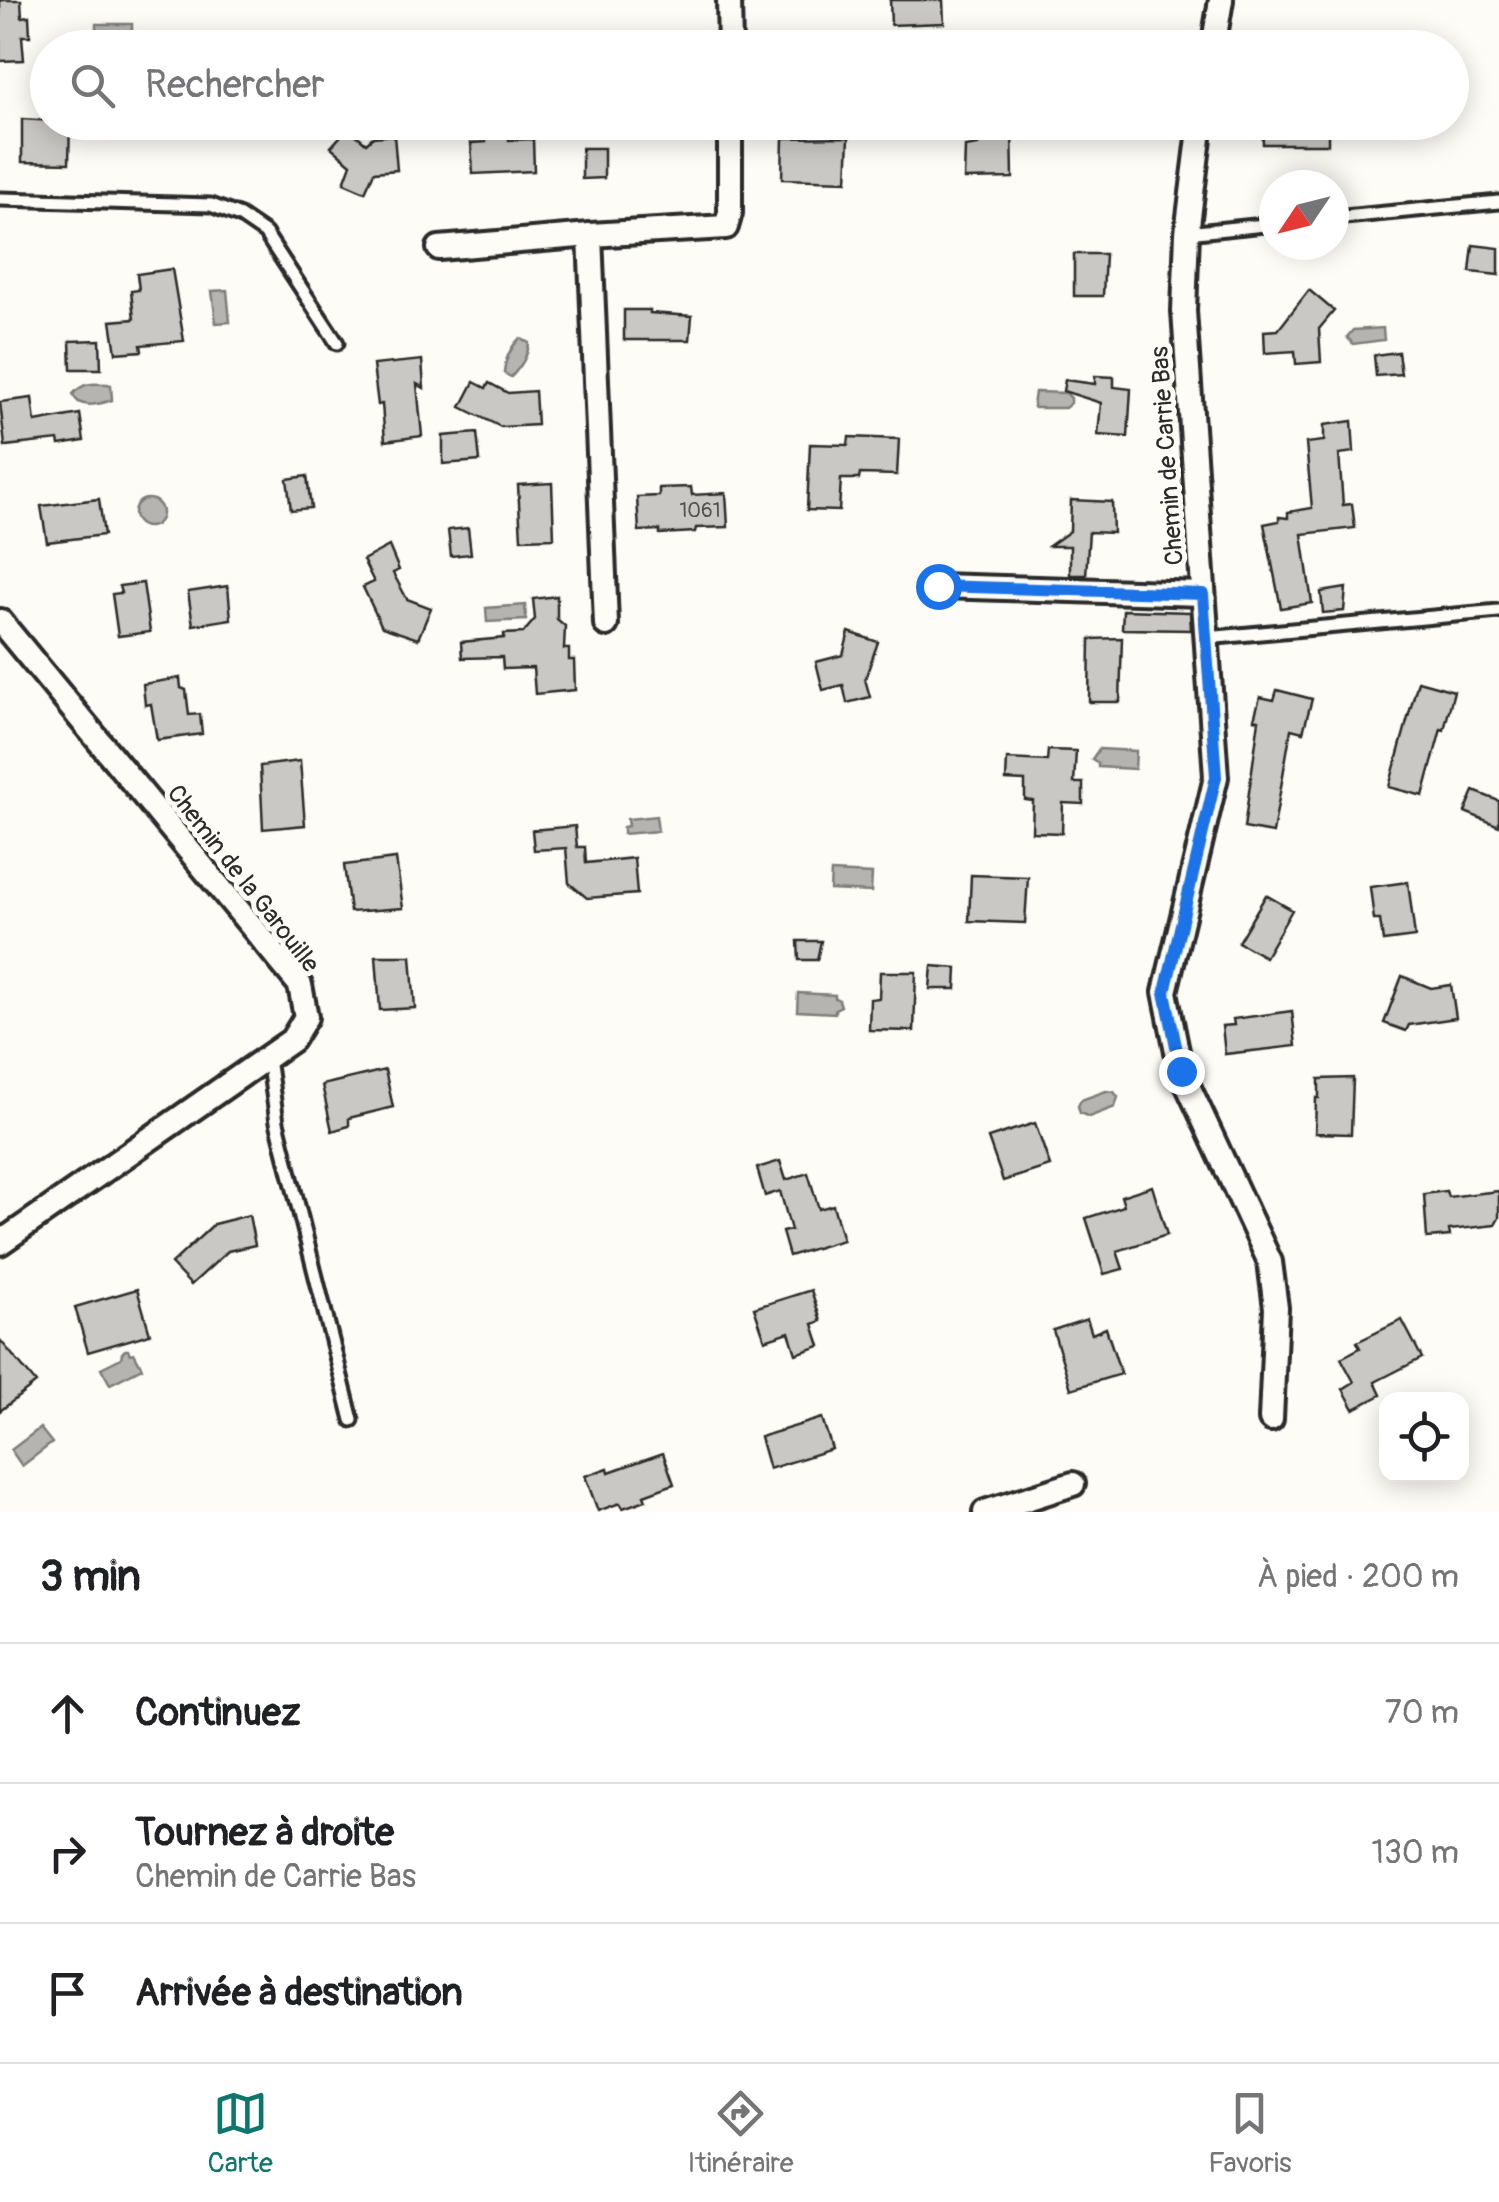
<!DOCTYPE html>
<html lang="fr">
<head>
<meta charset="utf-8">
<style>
	:root { --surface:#fff; --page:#f2f2f2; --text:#202124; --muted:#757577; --line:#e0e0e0; --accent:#0f766e }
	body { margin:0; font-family:Pangolin,sans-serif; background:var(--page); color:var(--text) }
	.controls { position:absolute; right:30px; bottom:30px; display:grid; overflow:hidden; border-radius:20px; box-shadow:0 5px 25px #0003 }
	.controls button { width:90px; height:90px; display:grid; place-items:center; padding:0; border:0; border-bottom:2px solid var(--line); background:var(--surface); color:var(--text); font:50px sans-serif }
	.compass { position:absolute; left:1259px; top:170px; width:90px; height:90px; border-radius:50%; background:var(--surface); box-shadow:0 5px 25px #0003; rotate:235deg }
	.stop { position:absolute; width:30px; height:30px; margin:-22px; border:8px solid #1a73e8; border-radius:50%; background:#fff }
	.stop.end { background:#1a73e8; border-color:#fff; box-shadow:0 2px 10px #0008 }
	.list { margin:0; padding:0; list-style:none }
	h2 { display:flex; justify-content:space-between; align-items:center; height:130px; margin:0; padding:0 40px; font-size:42px }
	h2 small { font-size:32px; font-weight:400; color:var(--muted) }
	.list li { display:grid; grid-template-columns:65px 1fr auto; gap:30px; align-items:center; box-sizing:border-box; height:140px; padding:0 40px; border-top:2px solid var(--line) }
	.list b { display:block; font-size:38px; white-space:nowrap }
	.list p { margin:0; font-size:32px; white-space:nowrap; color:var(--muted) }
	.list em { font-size:32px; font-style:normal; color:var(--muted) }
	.icon { flex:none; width:55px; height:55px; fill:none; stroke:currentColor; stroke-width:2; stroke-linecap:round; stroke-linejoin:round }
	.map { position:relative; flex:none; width:1499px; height:1512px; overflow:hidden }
	.search { position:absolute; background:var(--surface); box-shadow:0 5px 25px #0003; left:30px; right:30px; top:30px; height:110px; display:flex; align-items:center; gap:25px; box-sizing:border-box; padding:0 35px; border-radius:55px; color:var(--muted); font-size:38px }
	.sheet { height:550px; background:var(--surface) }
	nav { display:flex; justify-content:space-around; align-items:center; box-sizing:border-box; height:140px; border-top:2px solid var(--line); background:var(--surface); font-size:28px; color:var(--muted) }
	nav a { display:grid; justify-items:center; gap:5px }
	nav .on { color:var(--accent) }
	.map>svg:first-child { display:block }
	.water { fill:#b5b4b1; stroke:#7e7d7b; stroke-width:2.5 }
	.building { fill:#c9c8c4; stroke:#2b2b2b; stroke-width:2.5 }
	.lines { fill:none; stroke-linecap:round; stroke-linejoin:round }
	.service-casing { stroke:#2b2b2b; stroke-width:19 }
	.minor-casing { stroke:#2b2b2b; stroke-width:30 }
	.service { stroke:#fdfcf7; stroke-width:11 }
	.minor { stroke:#fdfcf7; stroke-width:22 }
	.route { stroke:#1a73e8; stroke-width:12 }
	.labels { text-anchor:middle; stroke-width:10; stroke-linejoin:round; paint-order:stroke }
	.number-label { font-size:20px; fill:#525251 }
	.street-label { font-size:25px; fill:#2b2b2b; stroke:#fdfcf7 }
</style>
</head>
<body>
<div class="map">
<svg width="1499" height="1512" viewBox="0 0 1499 1512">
	<rect width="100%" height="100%" fill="#fdfcf7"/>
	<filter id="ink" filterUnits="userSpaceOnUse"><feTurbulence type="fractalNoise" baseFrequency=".01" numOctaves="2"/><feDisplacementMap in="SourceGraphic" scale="20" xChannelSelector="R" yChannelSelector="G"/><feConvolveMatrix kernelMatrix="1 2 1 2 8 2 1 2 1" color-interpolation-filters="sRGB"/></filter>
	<g filter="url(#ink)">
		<g class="water">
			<path d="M96,24H132V47H99L96,45Z"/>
			<path d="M227,290L230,322L216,323L212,291Z"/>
			<path d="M1383,328L1384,340L1353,344L1347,337L1353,330Z"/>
			<path d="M520,338L529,343C528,357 521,367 511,377L504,373C505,359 510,348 520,338Z"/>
			<path d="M107,384L111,385L112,400L109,401C96,405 78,409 73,394C83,383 91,383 107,384Z"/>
			<path d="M1035,392L1066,393L1071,398V403L1065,408H1035L1033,406Z"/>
			<circle cx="148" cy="513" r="14"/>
			<path d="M525,605L526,620L487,622L486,608Z"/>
			<path d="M1099,749L1136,751L1135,769L1098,767V763L1092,759Z"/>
			<path d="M656,816L658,831L623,834V827L628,826L627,819Z"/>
			<path d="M831,872L872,874L871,892L830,890Z"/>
			<path d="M798,993L835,995V998L839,1000L841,1006L835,1009V1013L797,1011Z"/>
			<path d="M1106,1091L1114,1092L1118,1097L1115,1107L1089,1117L1080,1113L1078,1106L1081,1100Z"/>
			<path d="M125,1350H128L130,1354L134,1353L142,1368L110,1384L101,1368L121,1358L122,1353Z"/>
			<path d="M40,1428L52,1443L22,1466L11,1450Z"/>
		</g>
		<g class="building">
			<path d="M0,0H21L22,17L29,16L30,36H22L24,60L0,61Z"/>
			<path d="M890,0H943L944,23L891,25Z"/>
			<path d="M22,119L70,122L69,163L22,162Z"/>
			<path d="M1262,122L1328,124V144H1263Z"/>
			<path d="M348,128L366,143L373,137L394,135L397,170L374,172L365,192L344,183L351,164L331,147Z"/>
			<path d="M978,128L1012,129L1013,178L964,179L965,147L978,145Z"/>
			<path d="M507,129L509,140L533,139L534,171L473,174L471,143L486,142L484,130Z"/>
			<path d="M849,137L847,181L782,179L783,138Z"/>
			<path d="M582,148H604V178L582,179Z"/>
			<path d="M1473,245L1499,248V275L1470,272Z"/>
			<path d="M1074,254H1105L1103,296H1074Z"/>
			<path d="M172,269L184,341L141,345L142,351L116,353L111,321L134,319L131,291L139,290L137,274Z"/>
			<path d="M1309,290L1334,311L1319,329L1321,362L1296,364L1295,351L1265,353L1264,331L1278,330Z"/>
			<path d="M624,310H650V313L692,316L690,340H624Z"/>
			<path d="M100,340L101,369H71L70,341Z"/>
			<path d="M1398,352L1401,374L1376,376L1374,355Z"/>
			<path d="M422,360L424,388L417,384L422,436L385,441L382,404L378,405L373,365Z"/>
			<path d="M1095,376L1114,377V387L1131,389L1128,437L1098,435L1101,403L1063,391L1065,380L1095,384Z"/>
			<path d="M474,382L486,388L489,383L508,393L535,391L537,425L501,427L461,407Z"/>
			<path d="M32,398L35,422L80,414L84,441L59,445L58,440L5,446L0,402Z"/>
			<path d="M1352,421L1354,452L1339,454L1343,505L1352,504L1355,528L1302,534L1312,603L1281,608L1264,524L1279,521V517L1288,518V512L1312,508L1306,443L1324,441V425Z"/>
			<path d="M477,433L480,461L443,464V436Z"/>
			<path d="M849,437L899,439L897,475L860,474L859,479H841L839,511L807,510L810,444L848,445Z"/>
			<path d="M307,476L311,508L291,510L287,479Z"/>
			<path d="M552,483L554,538L521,539L518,485Z"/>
			<path d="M691,487L692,495L726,493L728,527L696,528L695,532L660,534V530L639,531L637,497L659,496V488Z"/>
			<path d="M99,499L104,535L47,542L41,506Z"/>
			<path d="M1071,500L1112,502L1113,533L1089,532L1086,575H1070V546H1049L1070,531Z"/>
			<path d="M468,528L471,554L451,556L448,530Z"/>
			<path d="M389,546L399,570L393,573L407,599L431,608L418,639L382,627L363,587L374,582L363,560Z"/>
			<path d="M143,583L150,632L118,636L112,594L121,593L119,586Z"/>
			<path d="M228,586L231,619L193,625L188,592Z"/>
			<path d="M1346,588L1344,611L1323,613L1321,592Z"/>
			<path d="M557,596V619L565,626L564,649H569V660H574L575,690L535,694L533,668L503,669L502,657L462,658L461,642L504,638V634L523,633L535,619L533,599Z"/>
			<path d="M1123,610L1190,612L1191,630L1122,629Z"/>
			<path d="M849,632L878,642L865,679L870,697L847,703L843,685L823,690L816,662L843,655Z"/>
			<path d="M1122,638L1120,702H1089L1090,639Z"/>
			<path d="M180,678L181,688L186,690L189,715L200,714L202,734L157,740L151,704L145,705L143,684Z"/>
			<path d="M1418,681L1454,691L1444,730L1441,729L1423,796L1389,787Z"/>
			<path d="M1277,690L1312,699L1303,732L1291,729L1273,833L1244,828L1259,720L1254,719L1260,697L1274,700Z"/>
			<path d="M1048,750L1076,751L1074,783H1083V804L1063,803L1062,833L1032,832L1033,801L1025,800V781L1006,780L1007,759L1047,761Z"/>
			<path d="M300,761L305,825L263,829L260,766Z"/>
			<path d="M1474,791L1499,801V826L1465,812Z"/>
			<path d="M575,826L577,847H585L586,863L634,858L637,894L587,898L569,883L566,848L534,850L532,830Z"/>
			<path d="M396,859L403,908L350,912L344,865Z"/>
			<path d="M971,875L1028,877L1025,923L969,921Z"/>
			<path d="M1408,882L1415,937L1383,941L1380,920H1374L1370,887Z"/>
			<path d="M1266,895L1292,910L1265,957L1238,942Z"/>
			<path d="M798,941H821L817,960H799Z"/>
			<path d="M376,956H411L415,1008L380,1010Z"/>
			<path d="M932,966L957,968L956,989H930Z"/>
			<path d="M880,972H916L914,1031L869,1030L870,999L879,998Z"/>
			<path d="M1402,976L1431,988L1451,985L1456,1018L1409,1025L1406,1031L1384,1023Z"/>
			<path d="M1292,1011L1296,1046L1225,1054L1222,1026L1234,1025L1233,1019Z"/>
			<path d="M385,1070L393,1107L349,1118V1126L332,1131L322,1085Z"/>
			<path d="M1353,1078L1351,1134L1315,1133L1316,1098H1319V1079Z"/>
			<path d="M1035,1123L1050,1166L1003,1181L988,1138Z"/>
			<path d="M780,1161L786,1180L808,1173L819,1209L833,1205L843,1240L789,1256L782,1232L791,1230L780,1191L765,1196L757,1168Z"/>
			<path d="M1152,1186L1167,1235L1117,1251L1123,1269L1104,1274L1086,1218L1124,1206L1121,1196Z"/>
			<path d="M1446,1191L1448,1197L1499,1191V1218L1495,1225L1449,1230L1450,1236L1427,1238L1424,1194Z"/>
			<path d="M249,1215L255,1245L228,1251L191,1285L171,1264L214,1224Z"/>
			<path d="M137,1289L150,1334L88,1352L75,1307Z"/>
			<path d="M811,1290L821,1321L813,1324L820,1346L796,1354L789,1332L765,1340L754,1308Z"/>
			<path d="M1087,1319L1092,1334L1106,1328L1121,1374L1071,1389L1053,1330Z"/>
			<path d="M1402,1320L1422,1358L1375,1382L1381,1395L1354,1409L1343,1389L1354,1382L1341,1358L1360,1348L1357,1342Z"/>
			<path d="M0,1340L36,1383L0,1411Z"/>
			<path d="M822,1418L832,1449L769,1469L760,1437Z"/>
			<path d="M663,1453L674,1484L644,1495L646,1500L623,1508L620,1503L598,1511L585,1476L608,1468L609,1472Z"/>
		</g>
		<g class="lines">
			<g class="service-casing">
				<g id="service">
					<path d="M0,199L211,205L240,216L265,233L337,343"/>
					<path d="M1334,218L1499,202"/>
					<path d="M1187,233L1274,224"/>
					<path d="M1206,638L1499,611"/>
					<path d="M268,1058L277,1122L352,1420"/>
				</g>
			</g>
			<g class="minor-casing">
				<g id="minor">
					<path d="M729,0L730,48"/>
					<path d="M1213,48L1221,0"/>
					<path d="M1201,122L1187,233L1184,311L1216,777L1165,992L1181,1071L1270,1262L1276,1308L1271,1419"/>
					<path d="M590,235L606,624"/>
					<path d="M439,248L590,235L726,227L730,213V122"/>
					<path d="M938,586L1203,594"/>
					<path d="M0,621L300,985L306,1017L292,1040L0,1243"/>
					<path d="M985,1512L1073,1484"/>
				</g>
			</g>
			<use href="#service" class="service"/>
			<use href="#minor" class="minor"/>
		</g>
	</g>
	<g class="lines" filter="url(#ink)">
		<path class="route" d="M938,586L1203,594L1216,777L1165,992L1181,1071"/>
	</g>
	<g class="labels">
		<g class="number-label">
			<text x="700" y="517">1061</text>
		</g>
		<g class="street-label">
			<text transform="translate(1166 456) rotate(-94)" y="9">Chemin de Carrie Bas</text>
			<text transform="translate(244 878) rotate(52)" y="9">Chemin de la Garouille</text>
		</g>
	</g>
</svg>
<div class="controls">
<button><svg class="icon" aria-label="locate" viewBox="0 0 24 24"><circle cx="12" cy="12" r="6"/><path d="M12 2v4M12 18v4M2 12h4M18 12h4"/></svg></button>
</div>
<svg class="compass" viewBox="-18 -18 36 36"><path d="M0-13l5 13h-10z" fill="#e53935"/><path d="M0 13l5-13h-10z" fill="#757577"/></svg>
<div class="stop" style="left:938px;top:586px"></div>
<div class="stop end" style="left:1181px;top:1071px"></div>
<div class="search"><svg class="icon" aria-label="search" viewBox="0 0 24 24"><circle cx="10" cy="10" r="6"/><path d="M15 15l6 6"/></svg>Rechercher</div>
</div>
<section class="sheet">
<h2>3 min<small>À pied · 200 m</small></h2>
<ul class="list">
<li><svg class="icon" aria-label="ahead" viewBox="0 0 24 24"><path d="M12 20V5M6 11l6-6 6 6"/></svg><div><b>Continuez</b></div><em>70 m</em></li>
<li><svg class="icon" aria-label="right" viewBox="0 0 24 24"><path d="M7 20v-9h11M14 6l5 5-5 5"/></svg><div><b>Tournez à droite</b><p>Chemin de Carrie Bas</p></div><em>130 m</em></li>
<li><svg class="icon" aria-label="arrive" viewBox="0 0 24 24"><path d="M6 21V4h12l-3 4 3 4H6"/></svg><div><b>Arrivée à destination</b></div></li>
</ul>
</section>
<nav>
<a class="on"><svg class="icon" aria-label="map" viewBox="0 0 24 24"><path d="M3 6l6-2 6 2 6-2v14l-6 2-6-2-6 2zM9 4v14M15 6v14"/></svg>Carte</a>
<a><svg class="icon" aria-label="directions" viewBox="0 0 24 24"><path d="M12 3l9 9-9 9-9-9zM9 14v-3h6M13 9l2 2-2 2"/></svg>Itinéraire</a>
<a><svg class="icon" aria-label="saved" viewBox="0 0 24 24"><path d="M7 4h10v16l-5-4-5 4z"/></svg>Favoris</a>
</nav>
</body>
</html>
